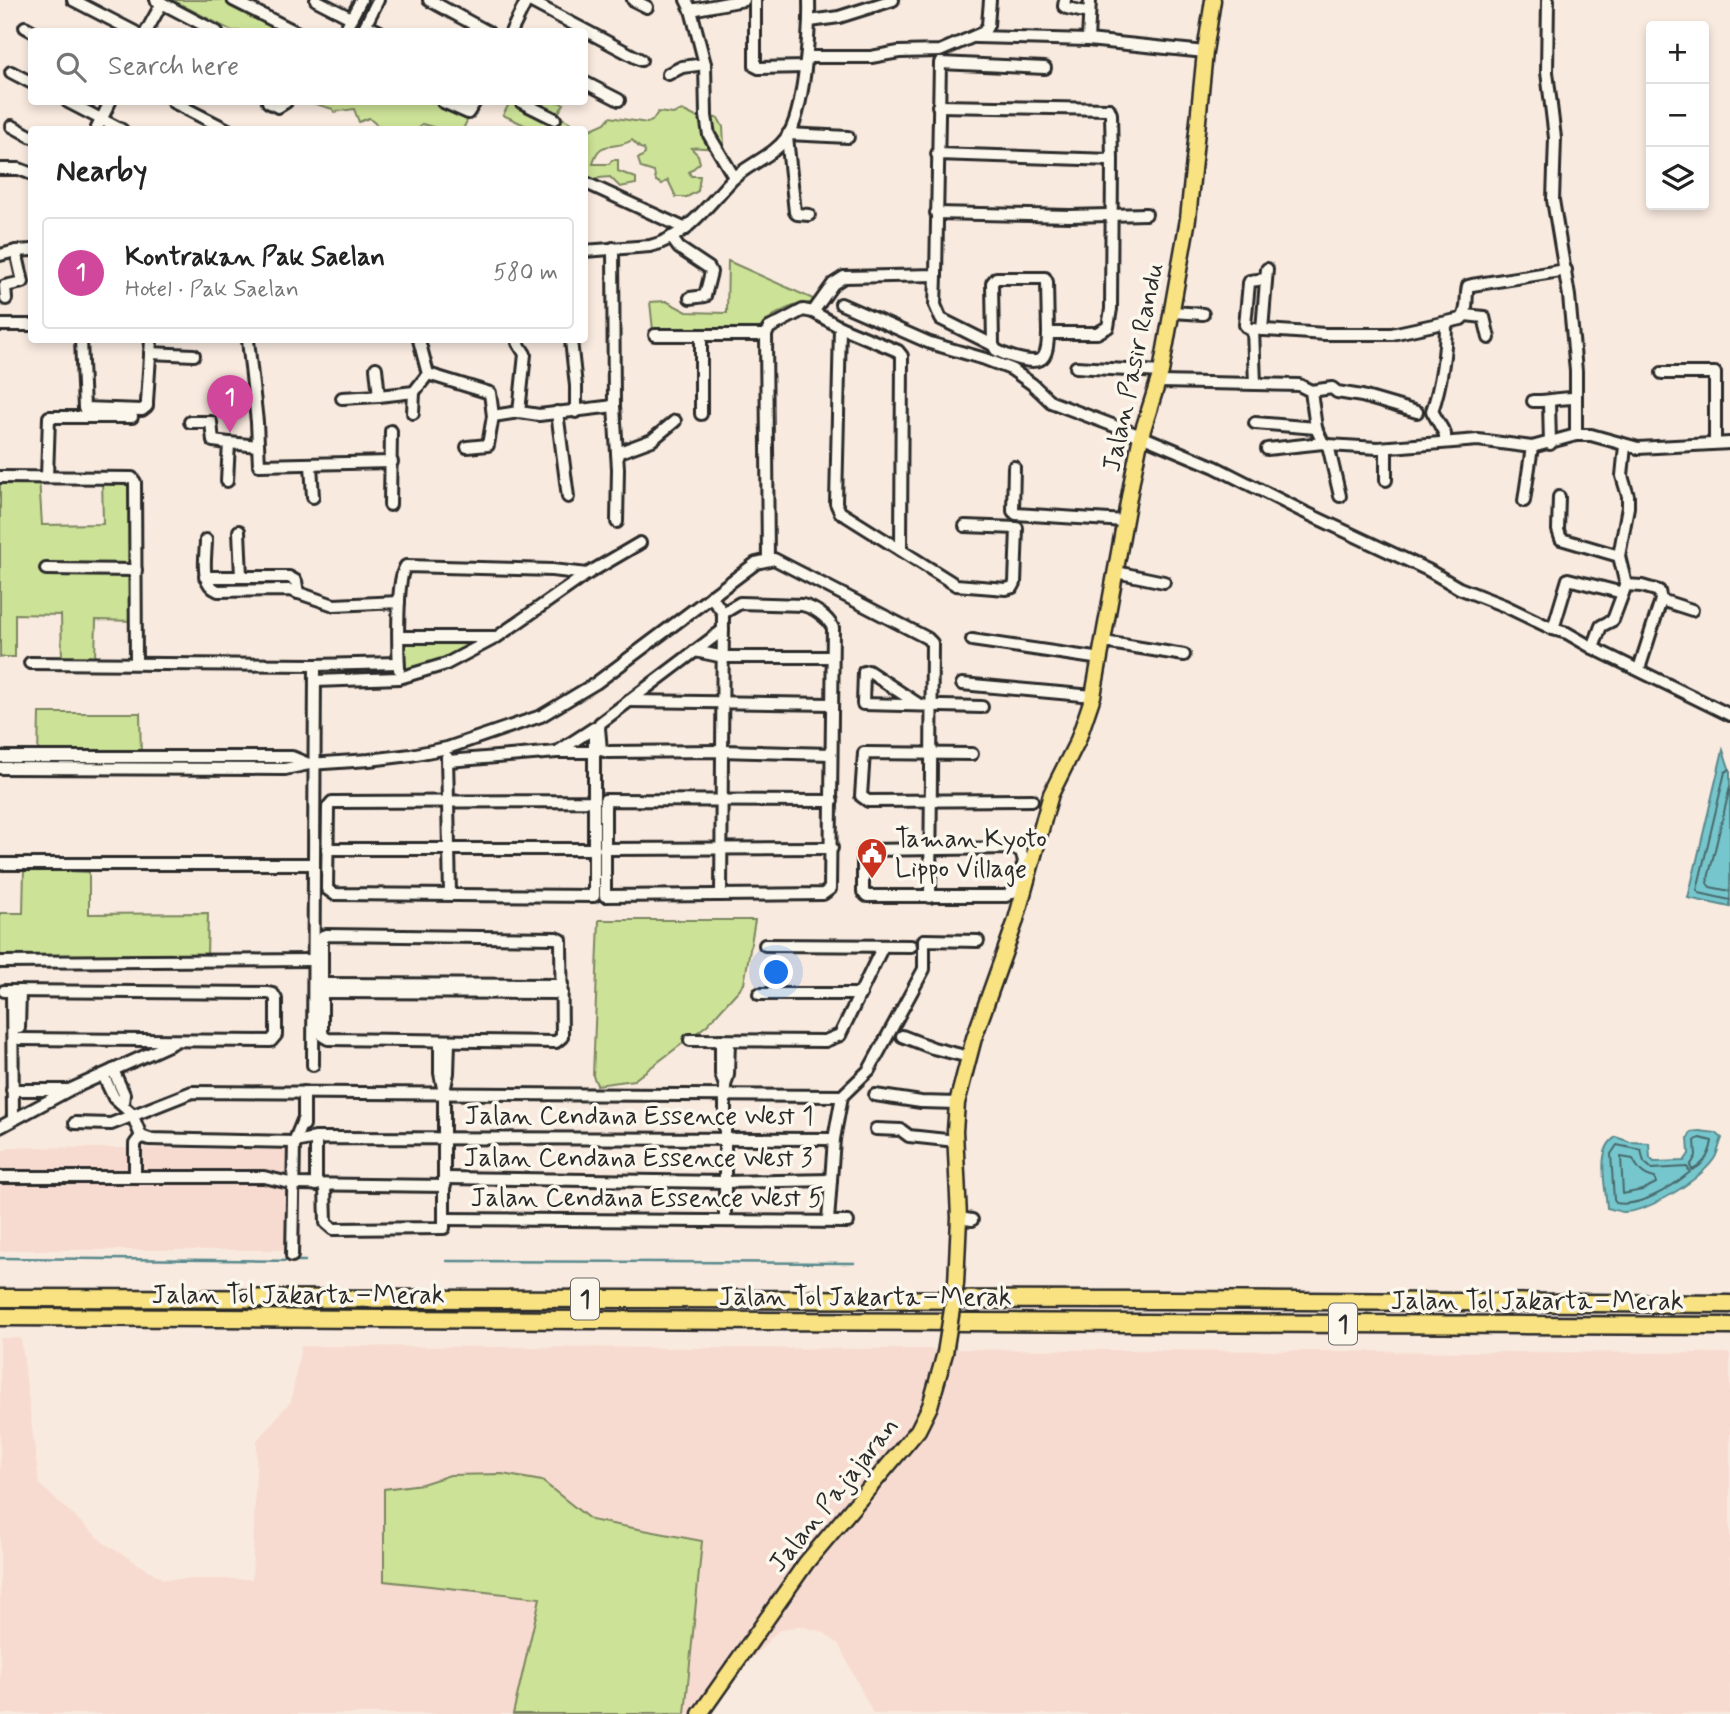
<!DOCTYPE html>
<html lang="en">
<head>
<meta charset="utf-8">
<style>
	:root { --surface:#fff; --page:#f6f6f6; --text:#222; --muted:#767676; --line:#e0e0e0; --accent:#c8321e }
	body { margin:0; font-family:Mynerve,sans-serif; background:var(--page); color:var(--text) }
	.controls { position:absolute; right:21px; top:21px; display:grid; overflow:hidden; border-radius:7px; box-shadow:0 4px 10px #0003 }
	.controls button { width:63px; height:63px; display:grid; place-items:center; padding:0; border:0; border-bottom:2px solid var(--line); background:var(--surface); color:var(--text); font:35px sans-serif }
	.you { position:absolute; left:777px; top:973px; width:24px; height:24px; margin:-18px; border:5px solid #fff; border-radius:50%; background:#1a73e8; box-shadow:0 0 0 10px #1a73e833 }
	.badge { display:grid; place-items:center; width:46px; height:46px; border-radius:50%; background:var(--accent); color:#fff; font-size:23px; font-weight:700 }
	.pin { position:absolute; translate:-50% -58px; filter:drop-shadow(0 2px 4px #0008) }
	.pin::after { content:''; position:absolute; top:37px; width:24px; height:21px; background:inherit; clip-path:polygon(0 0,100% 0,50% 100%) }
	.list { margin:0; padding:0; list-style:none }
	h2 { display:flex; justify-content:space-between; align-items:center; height:91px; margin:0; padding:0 28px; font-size:30px }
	h2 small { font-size:23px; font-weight:400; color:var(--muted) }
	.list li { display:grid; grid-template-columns:46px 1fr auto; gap:21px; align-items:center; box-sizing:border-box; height:112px; margin:0 14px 14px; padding:0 14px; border:2px solid var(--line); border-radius:7px }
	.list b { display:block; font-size:26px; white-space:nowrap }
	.list p { margin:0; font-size:23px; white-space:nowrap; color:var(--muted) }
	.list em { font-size:23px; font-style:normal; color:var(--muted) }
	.icon { flex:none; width:38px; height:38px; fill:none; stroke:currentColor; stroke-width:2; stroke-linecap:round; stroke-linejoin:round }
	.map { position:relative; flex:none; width:1730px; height:1714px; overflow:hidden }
	.search { position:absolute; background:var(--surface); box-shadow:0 4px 10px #0003; left:28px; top:28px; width:560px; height:77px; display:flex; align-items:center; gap:18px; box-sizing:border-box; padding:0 24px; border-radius:7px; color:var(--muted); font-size:26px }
	.panel { position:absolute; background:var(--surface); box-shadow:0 4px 10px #0003; left:28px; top:126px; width:560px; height:217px; border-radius:7px }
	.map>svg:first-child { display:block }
	.built { fill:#f7dbd0 }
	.green { fill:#cce297; stroke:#7c8661; stroke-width:2 }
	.water { fill:#76c7cd; stroke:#58898c; stroke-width:2 }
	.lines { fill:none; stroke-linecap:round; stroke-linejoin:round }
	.shore { stroke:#49696c; stroke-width:2 }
	.stream { stroke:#58898c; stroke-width:2.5 }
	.minor-casing { stroke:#2b2b2b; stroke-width:16 }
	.major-casing { stroke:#2b2b2b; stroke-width:19 }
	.highway-casing { stroke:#2b2b2b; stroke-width:21 }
	.minor { stroke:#fbf7ec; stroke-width:10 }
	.major { stroke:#f8e281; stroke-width:14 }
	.highway { stroke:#f8e281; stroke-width:16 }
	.major-bridge-casing { stroke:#2b2b2b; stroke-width:19; stroke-linecap:butt }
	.major-bridge { stroke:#f8e281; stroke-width:14 }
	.labels { text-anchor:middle; stroke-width:7; stroke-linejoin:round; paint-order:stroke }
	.shield { fill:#fbf7ec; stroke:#696865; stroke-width:2 }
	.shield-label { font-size:24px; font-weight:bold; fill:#2b2b2b }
	.street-label { font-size:26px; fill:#2b2b2b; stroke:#fbf7ec }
	.poi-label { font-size:26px; fill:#2b2b2b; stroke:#fbf7ec; text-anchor:start }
</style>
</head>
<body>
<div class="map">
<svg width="1730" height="1714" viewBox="0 0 1730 1714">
	<rect width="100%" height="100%" fill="#f9eadf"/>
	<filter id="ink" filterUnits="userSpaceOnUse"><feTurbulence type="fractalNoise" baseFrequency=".0143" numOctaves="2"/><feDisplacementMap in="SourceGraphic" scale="14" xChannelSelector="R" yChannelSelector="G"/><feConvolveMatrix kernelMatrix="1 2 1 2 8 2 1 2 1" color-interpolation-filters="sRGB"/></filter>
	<g filter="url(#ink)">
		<g class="built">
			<path d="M12,1147L302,1150L301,1250H18L0,1252V1152Z"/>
			<path d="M0,1338H21L39,1484L104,1543L163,1579H252L257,1440L291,1401L301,1346L1730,1353V1714H873L839,1645L823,1632L800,1626L778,1631L716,1697L707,1714H685L702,1541L591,1520L542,1482L502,1474L450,1475L422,1484L384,1489V1581L540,1598L513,1714H0Z"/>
		</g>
		<g class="green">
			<path d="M172,0H226L288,31H232Z"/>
			<path d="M309,102H432L466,118L467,121L463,129H440L422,124L418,129H375L378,126L369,118L359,122L354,109L334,112L333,109Z"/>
			<path d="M510,102H559L564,104L557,115L580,128L533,129L503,115Z"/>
			<path d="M682,110L696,117L718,118L723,127L724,144C715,152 702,146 691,148L698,155L700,163L689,172L691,176H700L698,191L687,197H676L668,180L662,184L656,181L654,172L641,168L638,159L645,154L644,149L640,148L632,140C614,152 599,137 593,164H609L612,160H618V171L636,178V184L620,187L610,177L599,178L593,182L585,179L584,141L587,131L605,123L610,117L647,123L652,121L658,112L673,114Z"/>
			<path d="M728,261L813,299L811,303C796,302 766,316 759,330H653L650,302L666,301L687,312L727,313Z"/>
			<path d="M0,476L39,477L42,525L103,524L102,476L132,478L136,621L96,620L95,659H62L61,615L15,614V657H0Z"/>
			<path d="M481,639L462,653L406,672L405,671V641Z"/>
			<path d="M39,713H140L141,757H38Z"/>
			<path d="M24,869L89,872V914L208,913L207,956L0,957V913H23Z"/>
			<path d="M599,920H755L744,984L707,1025L634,1080L597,1085L593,1076Z"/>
			<path d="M502,1474L542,1481L591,1520L702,1541L685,1714H513L540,1598L384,1581V1489L422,1484L450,1475Z"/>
		</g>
		<g class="water">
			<path d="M1723,750L1730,771V907L1688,898Z"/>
			<path d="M1699,1131L1716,1133L1722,1138C1719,1145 1718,1153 1714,1159C1699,1180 1651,1211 1624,1212C1619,1212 1612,1209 1607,1208C1606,1187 1595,1149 1616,1137L1630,1142L1649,1143L1650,1158L1654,1162L1684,1161L1689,1154L1688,1138L1691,1132Z"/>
		</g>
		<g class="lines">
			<g class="shore">
				<path d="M1730,769L1725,772L1697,890L1699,893L1730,900"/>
				<path d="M1730,787L1707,883L1710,887L1730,891"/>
				<path d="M1700,1138L1712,1141C1710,1153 1704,1165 1692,1170L1690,1166L1696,1156L1695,1140Z"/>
				<path d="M1617,1145L1641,1150L1644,1162L1652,1169L1687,1167L1690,1172C1672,1187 1640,1208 1616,1203L1614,1200L1611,1154Z"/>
				<path d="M1621,1157L1633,1159C1638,1169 1643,1176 1655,1178L1656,1183L1642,1190L1623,1194Z"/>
			</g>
			<g class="stream">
				<path d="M0,1258L305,1261"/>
				<path d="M447,1261L854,1263"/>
			</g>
			<g class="minor-casing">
				<g id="minor">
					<path d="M73,0L135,32"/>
					<path d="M156,0L217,32"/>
					<path d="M233,0L296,32"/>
					<path d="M316,0L351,18"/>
					<path d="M429,0L488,32"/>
					<path d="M528,0L641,60"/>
					<path d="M633,0L647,7"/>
					<path d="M686,0L691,10L744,0"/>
					<path d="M1065,0L1064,6L1067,8L1089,13"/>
					<path d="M1548,0L1547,72L1555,138L1553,200L1569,296L1576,371V435"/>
					<path d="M755,1V66L759,68L805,67"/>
					<path d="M691,10L705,64L706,116L709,135L734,177"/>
					<path d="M810,21L839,17L893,0"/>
					<path d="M366,25L380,32"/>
					<path d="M25,27L34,32"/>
					<path d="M146,32L162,3"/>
					<path d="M344,32L361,0"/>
					<path d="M362,32L378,0"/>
					<path d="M511,32L527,0"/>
					<path d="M976,37L1088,40L1205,52"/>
					<path d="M1088,40L1090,0"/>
					<path d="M807,57H871L899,52L940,51L984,32L988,25L990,0"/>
					<path d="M11,72L32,83"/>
					<path d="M668,74L682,67L705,64"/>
					<path d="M584,82L619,100"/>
					<path d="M68,102L122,130"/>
					<path d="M173,102L228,130"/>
					<path d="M268,102L278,107L286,102"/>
					<path d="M443,102L468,113L475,102"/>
					<path d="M521,102L555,119"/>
					<path d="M938,106L1109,109L1111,114L1112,160"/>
					<path d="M12,126L32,137"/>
					<path d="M96,130L110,102"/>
					<path d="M788,134L848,137"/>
					<path d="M787,137L795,212L797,214L809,215"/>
					<path d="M937,154L1112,160L1111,309L1108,327L1097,333H1048L1047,282L1045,278H996L992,283L993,345L996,350C1005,355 1037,368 1044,356C1048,350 1048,340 1048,333"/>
					<path d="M0,169H19L32,174"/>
					<path d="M584,182L686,229"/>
					<path d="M936,213L1070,216L1146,214"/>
					<path d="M671,237L679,248L709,268L711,272L705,296L690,298"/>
					<path d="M613,248L614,406L618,469L617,522"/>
					<path d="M584,251L650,246C684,238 705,209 728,184C744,165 772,158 787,137C804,114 810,30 809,0"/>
					<path d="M0,255L16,251L32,250"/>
					<path d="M936,275L935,305L941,319L993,345"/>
					<path d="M1266,279L1250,281L1249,283L1245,325L1249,329L1325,334H1392L1461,319C1469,312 1465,297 1468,286L1472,285L1566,270"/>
					<path d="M6,299L5,286L23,282L16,251"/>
					<path d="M841,304L930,343L985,359L1011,369L1032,384L1051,402L1141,436L1215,467L1302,511L1428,570L1459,588L1505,606L1553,629L1567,633L1593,648L1730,715"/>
					<path d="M813,312L833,284L844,277L936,275L940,63L1045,68"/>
					<path d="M1172,312L1203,314"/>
					<path d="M1465,315L1484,317L1489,338"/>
					<path d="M0,325H32"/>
					<path d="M840,327L836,503L840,512L956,585L1006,589L1013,587L1015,583L1017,528L965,526"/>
					<path d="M1253,329L1255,384"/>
					<path d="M1262,330L1267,269"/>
					<path d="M655,335H766"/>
					<path d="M701,335V414"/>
					<path d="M81,340L84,408L142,410L147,406V402L151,340"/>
					<path d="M248,340L257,422L259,465L392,462"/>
					<path d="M571,340L576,386V412"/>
					<path d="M518,343L525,354L519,412"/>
					<path d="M150,353L194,355"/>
					<path d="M1076,367L1161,372"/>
					<path d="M376,368L379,396L414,392L428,374L419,340"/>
					<path d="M1662,373H1715V443"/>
					<path d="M428,374L490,393L493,416"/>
					<path d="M1159,382L1299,385L1311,391L1316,428L1323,443L1328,445L1378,448L1478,440L1532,447L1576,435H1591L1638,448L1730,443"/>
					<path d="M1311,391L1332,388L1337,392L1362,396L1417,412"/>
					<path d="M342,398L379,396"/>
					<path d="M1533,401C1548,402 1561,397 1576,398"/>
					<path d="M1549,402L1550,444"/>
					<path d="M557,412L568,497"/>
					<path d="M413,413L414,392"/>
					<path d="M190,422H211L213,441L229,443L227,481"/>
					<path d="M1255,423L1316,428"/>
					<path d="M1445,442V434L1432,411C1441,386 1446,350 1446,323"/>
					<path d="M229,443L258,446"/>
					<path d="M1328,445L1340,496"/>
					<path d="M1625,446L1622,476L1628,496V507L1619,556L1626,585"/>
					<path d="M467,447L488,445L493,416L519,412L539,415L614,406"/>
					<path d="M1267,449L1323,443"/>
					<path d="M617,453L652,440L675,421"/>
					<path d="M311,465L313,497"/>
					<path d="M1014,467L1013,511L1016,514L1125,521"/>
					<path d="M0,477L132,478L135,482L136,663"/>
					<path d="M47,477L49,417H132"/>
					<path d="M1386,480V448"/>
					<path d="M1559,497L1558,530L1561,539L1619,556"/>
					<path d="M1524,501L1532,447"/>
					<path d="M390,505L391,431"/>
					<path d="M239,531L241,576"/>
					<path d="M206,540C206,558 199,583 218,591L290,590L334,605L399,602"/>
					<path d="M768,559L766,335L769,328L803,310L813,312L840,327L898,351L902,356L901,550"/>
					<path d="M46,569L136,570"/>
					<path d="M1116,572L1164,582"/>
					<path d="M205,577H289L296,581L298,593"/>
					<path d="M711,596L723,613L721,895"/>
					<path d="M723,613L740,603L802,605C813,607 828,617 833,628L830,889L823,894L605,896V800L832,801"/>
					<path d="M1553,629L1568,579L1623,593"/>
					<path d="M723,630L600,723L599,728L601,750L608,752L722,751L831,754"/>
					<path d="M399,637H494"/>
					<path d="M972,640L1101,659"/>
					<path d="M1104,642L1184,655"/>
					<path d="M1593,648L1601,626L1613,620L1626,585L1642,586L1659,591L1661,600L1692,610"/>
					<path d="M695,651L724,657H832"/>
					<path d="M30,663L315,665L398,663"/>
					<path d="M399,669C398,650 396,577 406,566L552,570L587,574"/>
					<path d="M1639,669L1661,600"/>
					<path d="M315,681L399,678L446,664L497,637L587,574L640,543"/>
					<path d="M962,684L1093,696"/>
					<path d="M629,701L831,704"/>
					<path d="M918,704L868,671L864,672L863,704L982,707"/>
					<path d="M557,752L594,728V896L334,894L327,889L328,807L332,802L594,801"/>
					<path d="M972,754L864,753L861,796L868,801L1032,800"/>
					<path d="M0,757H292L309,764"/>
					<path d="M447,757L450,894"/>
					<path d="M448,761L557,752H594"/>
					<path d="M0,768L285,769L309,764L369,760L411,755L447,748L541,716L596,683L756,563L774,559L927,638L932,643L930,897"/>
					<path d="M1013,848L1021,851L1024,861L1017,889L1006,896H867L863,892V853L866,850Z"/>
					<path d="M327,849H595"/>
					<path d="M605,849L832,848"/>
					<path d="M0,864H314"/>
					<path d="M326,935L556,938L561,940L562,1037L556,1042L328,1039L323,1036L322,1031V940L323,936Z"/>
					<path d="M765,945L911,946"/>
					<path d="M0,962L314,960"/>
					<path d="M322,984L562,985"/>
					<path d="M4,991L268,993L273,994L276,999V1035L271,1041L19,1039"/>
					<path d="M12,991L13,1119"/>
					<path d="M322,992L562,993"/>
					<path d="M759,994H861"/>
					<path d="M19,1028L20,991"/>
					<path d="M902,1036L933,1048L969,1057"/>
					<path d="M690,1040L825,1041L840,1035L883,946"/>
					<path d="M721,1040V1074L725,1086"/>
					<path d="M313,1065L315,665"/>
					<path d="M113,1070L124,1094L123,1104"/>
					<path d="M103,1075L114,1098L132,1114L141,1136L149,1139L294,1142L316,1138L834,1139"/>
					<path d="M445,1087L448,1073L449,1041"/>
					<path d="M12,1090H66"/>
					<path d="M304,1092V1125"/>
					<path d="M875,1095L921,1102L957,1103"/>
					<path d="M75,1123L111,1124L192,1092L842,1096"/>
					<path d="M0,1127L69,1090L173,1043"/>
					<path d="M876,1129L901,1130L909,1136L956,1141"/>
					<path d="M0,1177H264L294,1184L445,1186"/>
					<path d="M135,1177V1144L141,1136"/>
					<path d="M444,1178L725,1182L831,1180"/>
					<path d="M316,1185V1138"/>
					<path d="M325,1185L326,1223L333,1229L444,1228V1093L440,1073V1041"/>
					<path d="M959,1218L972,1220"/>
					<path d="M444,1219L848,1222"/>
					<path d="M725,1221V1086L728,1075L729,1041"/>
					<path d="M828,1221L834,1139L842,1096L869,1070L924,969V940L978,941"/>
					<path d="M292,1256L294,1142L303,1120"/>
				</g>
			</g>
			<g class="major-casing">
				<g id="major">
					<path d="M956,1284L959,1218L955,1131L957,1103L974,1038L1015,923L1051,794L1078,740L1093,696L1133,475L1141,436L1161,372L1188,219L1205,52L1213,0"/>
					<path d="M700,1714L806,1563L918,1430L930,1406L945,1353"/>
				</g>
			</g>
			<g class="highway-casing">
				<g id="highway">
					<path d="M0,1298L1169,1300L1730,1304"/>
					<path d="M0,1317L1730,1326"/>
				</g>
			</g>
			<use href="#minor" class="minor"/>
			<use href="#major" class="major"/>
			<use href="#highway" class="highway"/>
			<g class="major-bridge-casing">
				<path id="major-bridge" d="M945,1353L956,1284"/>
			</g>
			<use href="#major-bridge" class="major-bridge"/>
		</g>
	</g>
	<defs>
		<g id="civic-pin" transform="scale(1.575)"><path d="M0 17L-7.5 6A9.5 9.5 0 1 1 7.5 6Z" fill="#c8321e" stroke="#fbf7ec"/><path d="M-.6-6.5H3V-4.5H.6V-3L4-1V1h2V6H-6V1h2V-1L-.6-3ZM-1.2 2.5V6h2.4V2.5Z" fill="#fff"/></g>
	</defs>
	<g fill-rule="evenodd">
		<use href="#civic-pin" x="872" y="853"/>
	</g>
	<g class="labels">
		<g class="shield">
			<rect x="571" y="1278.5" width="28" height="41" rx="5"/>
			<rect x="1329" y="1303.5" width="28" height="41" rx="5"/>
		</g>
		<g class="shield-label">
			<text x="585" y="1307">1</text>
			<text x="1343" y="1332">1</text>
		</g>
		<g class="street-label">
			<text transform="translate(1132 367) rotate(-78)" y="9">Jalan Pasir Randu</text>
			<text x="639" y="1124">Jalan Cendana Essence West 1</text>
			<text x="638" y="1166">Jalan Cendana Essence West 3</text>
			<text x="647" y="1206">Jalan Cendana Essence West 5</text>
			<text x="298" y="1303">Jalan Tol Jakarta–Merak</text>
			<text x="865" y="1305">Jalan Tol Jakarta–Merak</text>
			<text x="1537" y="1309">Jalan Tol Jakarta–Merak</text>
			<text transform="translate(833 1494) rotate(-51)" y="9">Jalan Pajajaran</text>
		</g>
		<g class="poi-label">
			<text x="895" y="847">Taman Kyoto<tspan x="895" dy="30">Lippo Village</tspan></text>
		</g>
	</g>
</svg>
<div class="controls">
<button>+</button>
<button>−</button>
<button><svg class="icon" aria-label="layers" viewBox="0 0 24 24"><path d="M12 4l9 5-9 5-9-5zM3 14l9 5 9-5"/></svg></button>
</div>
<div class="you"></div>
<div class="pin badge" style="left:230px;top:433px;background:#d1479c">1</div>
<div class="search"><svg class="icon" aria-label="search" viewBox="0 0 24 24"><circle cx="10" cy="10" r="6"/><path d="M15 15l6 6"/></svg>Search here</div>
<section class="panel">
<h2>Nearby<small></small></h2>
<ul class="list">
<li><span class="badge" style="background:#d1479c">1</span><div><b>Kontrakan Pak Saelan</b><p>Hotel · Pak Saelan</p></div><em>580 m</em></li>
</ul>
</section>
</div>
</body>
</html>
